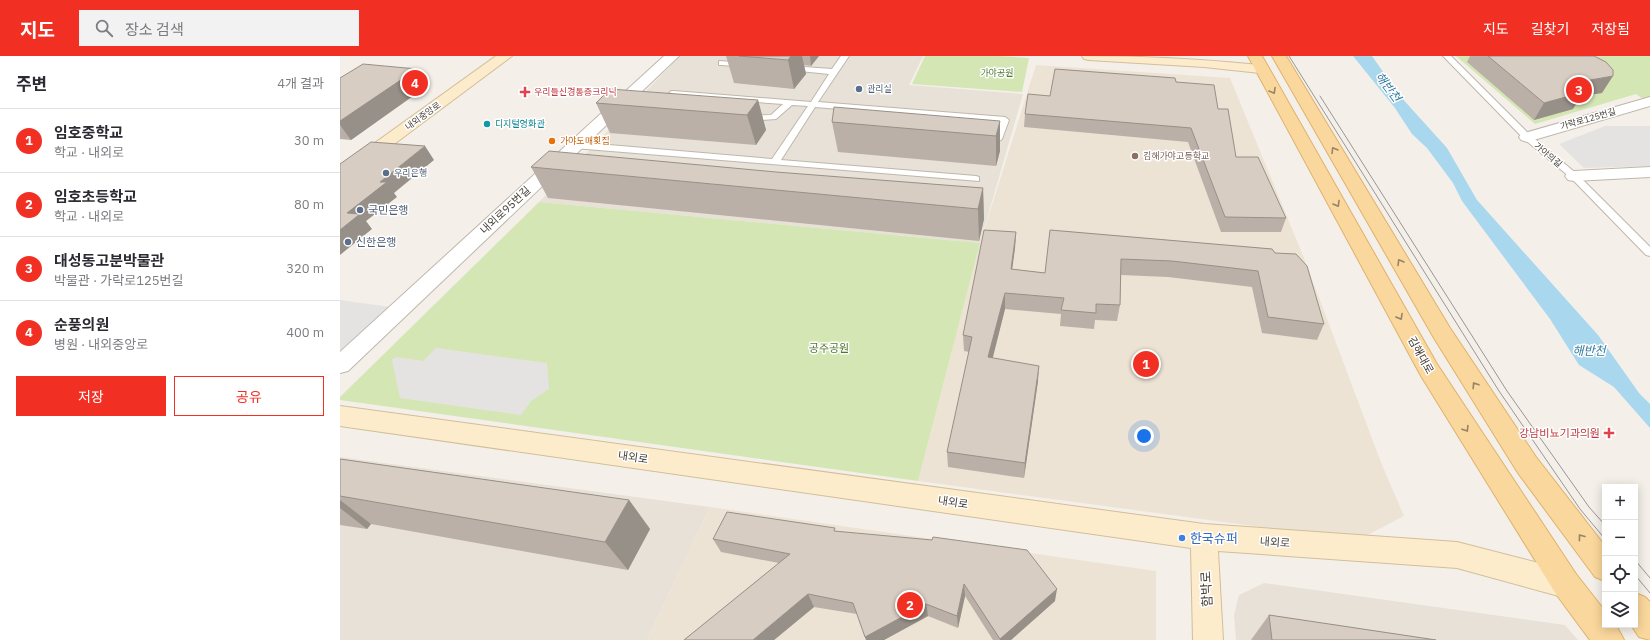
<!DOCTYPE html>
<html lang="ko">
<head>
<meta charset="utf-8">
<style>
	:root { --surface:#fff; --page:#f2f2f3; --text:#2b2b33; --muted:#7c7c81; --line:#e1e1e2; --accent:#f13023 }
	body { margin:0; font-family:"IBM Plex Sans","Noto Sans KR",sans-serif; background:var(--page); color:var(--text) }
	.controls { position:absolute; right:12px; bottom:12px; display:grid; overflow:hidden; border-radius:0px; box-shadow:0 2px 10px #0003 }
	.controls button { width:36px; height:36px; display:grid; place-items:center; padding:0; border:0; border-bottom:1px solid var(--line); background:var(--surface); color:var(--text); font:20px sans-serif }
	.you { position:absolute; left:804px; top:380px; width:14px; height:14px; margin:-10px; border:3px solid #fff; border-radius:50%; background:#1a73e8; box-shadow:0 0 0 6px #1a73e833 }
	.badge { display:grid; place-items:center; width:26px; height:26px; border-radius:50%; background:var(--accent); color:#fff; font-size:13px; font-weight:700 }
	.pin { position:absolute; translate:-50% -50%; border:2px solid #fff; box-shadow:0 1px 4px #0006 }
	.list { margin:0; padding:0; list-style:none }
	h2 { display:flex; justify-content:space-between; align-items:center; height:52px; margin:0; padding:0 16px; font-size:17px }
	h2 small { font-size:13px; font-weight:400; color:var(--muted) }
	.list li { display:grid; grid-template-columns:26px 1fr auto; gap:12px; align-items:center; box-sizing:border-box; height:64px; padding:0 16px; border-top:1px solid var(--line) }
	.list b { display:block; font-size:15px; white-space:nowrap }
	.list p { margin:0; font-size:13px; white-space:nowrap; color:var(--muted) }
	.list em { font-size:13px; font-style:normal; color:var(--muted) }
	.actions { display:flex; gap:8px; padding:12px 16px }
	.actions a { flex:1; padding:9px 0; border:1px solid var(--accent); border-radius:0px; text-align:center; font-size:14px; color:var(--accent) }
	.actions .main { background:var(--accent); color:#fff }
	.icon { flex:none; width:22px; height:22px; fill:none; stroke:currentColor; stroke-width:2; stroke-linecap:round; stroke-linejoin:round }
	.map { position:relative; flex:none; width:1310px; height:584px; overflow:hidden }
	header { display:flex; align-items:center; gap:24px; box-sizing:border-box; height:56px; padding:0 20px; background:var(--accent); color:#fff }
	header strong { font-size:19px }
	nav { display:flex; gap:22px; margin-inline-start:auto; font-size:14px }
	.search { width:280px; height:36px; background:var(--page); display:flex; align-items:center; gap:10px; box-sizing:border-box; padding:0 14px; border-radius:0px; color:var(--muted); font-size:15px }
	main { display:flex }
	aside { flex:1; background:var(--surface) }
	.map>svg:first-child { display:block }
	.residential { fill:#e8e1d7 }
	.education { fill:#ece3d4 }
	.green { fill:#d4e6b4 }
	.parking { fill:#e5e3e1 }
	.water { fill:#a8d7ee }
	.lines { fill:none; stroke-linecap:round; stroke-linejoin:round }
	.lane-casing { stroke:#bfb7ac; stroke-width:2 }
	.street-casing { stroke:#bfb7ac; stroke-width:2 }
	.secondary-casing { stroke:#d2be9a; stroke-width:2 }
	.primary-casing { stroke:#dfb26c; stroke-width:2 }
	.lane { fill:#fff; fill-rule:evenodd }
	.street { fill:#fff; fill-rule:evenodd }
	.secondary { fill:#fceccb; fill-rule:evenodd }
	.primary { fill:#fad79c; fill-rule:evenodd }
	.tram { stroke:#979797; stroke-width:1 }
	.wall { fill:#bab0a7 }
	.shaded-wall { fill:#979088 }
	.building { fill:#d8cdc2; stroke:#979088 }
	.oneway { stroke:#988465 }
	.service-dot { fill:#5c6f8a; stroke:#fff; stroke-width:1.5 }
	.health-dot { fill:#e0444e; stroke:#fff; stroke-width:1.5 }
	.culture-dot { fill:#0f9aa8; stroke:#fff; stroke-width:1.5 }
	.food-dot { fill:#e8710a; stroke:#fff; stroke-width:1.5 }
	.education-dot { fill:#8d6e63; stroke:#fff; stroke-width:1.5 }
	.shop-dot { fill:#3f7fe0; stroke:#fff; stroke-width:1.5 }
	.labels { text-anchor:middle; stroke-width:3; stroke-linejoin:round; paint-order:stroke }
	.far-park-label { font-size:9px; fill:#4f772d; stroke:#fff }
	.far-service-label { font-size:9px; fill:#4e5e75; stroke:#fff; text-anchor:start }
	.far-health-label { font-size:9px; fill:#be3a42; stroke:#fff; text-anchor:start }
	.far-street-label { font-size:9px; fill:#474038; stroke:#fff }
	.far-culture-label { font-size:9px; fill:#0d838f; stroke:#fff; text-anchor:start }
	.far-food-label { font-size:9px; fill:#c56008; stroke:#fff; text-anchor:start }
	.far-education-label { font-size:9px; fill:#785e54; stroke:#fff; text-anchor:start }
	.service-label { font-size:11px; fill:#4e5e75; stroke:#fff; text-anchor:start }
	.street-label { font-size:11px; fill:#474038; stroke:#fff }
	.park-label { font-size:11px; fill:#4f772d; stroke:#fff }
	.health-label { font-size:11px; fill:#be3a42; stroke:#fff; text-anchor:end }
	.water-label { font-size:12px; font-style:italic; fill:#317a9f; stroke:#fff }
	.near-shop-label { font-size:13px; fill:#366cbe; stroke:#fff; text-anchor:start }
	.near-street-label { font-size:13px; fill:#474038; stroke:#fff }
</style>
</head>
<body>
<header>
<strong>지도</strong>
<div class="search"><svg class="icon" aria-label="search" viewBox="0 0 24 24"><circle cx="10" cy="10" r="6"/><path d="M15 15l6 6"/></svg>장소 검색</div>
<nav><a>지도</a><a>길찾기</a><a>저장됨</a></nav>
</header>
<main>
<aside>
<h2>주변<small>4개 결과</small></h2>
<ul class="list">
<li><span class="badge">1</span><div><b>임호중학교</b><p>학교 · 내외로</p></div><em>30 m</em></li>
<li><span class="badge">2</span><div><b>임호초등학교</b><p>학교 · 내외로</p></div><em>80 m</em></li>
<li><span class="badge">3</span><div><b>대성동고분박물관</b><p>박물관 · 가락로125번길</p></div><em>320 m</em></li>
<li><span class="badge">4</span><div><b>순풍의원</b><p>병원 · 내외중앙로</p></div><em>400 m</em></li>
</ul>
<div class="actions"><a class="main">저장</a><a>공유</a></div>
</aside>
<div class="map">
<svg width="1310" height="584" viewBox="0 0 1310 584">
	<rect width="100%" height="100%" fill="#f4f0e9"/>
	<g class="residential">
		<path d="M340,0H583L569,29L683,38L640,187L199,146Z"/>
		<path d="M0,401L370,451L307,584H0Z"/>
		<path d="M924,527L1225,569L1238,584H896L894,559L899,539Z"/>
	</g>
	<g class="education">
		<path d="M696,9L890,22L966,207L1042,409L1064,460L1018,484L578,425L640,187Z"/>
		<path d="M370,451L816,515V584H307Z"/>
	</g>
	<g class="green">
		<path d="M585,0H659L689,2L682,36L572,28Z"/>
		<path d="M1116,0H1310V42L1303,43L1296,38L1195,68Z"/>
		<path d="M199,146L640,187L578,425L0,344V341Z"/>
	</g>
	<g class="parking">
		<path d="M1265,70H1310V110L1244,112L1219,88Z"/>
		<path d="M0,244L58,252L0,309Z"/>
		<path d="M96,292L207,307L209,333L191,345L181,359L60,342L52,304L56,301L83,305Z"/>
	</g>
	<path class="water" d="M1013,0H1032L1060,40L1107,92L1137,144L1258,279L1299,337L1310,348V372L1274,331L1239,309L1210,263L1122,145L1113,127L1087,92L1072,78L1055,52Z"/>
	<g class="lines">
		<g class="lane-casing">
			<g id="lane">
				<path d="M501,0H509L478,46L665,61L669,64L662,83L658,86L647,84L646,82L650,79L655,80L660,66L475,51L441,104L636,120L639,121V125L234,92L230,89L234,86L432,103L468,50L452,49L436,63L407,65L404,64V60L431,59L443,48L336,40L326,51L319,49L331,35H334L471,46L489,18L450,14L446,12L450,10L492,13Z"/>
				<path d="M1103,0H1111L1190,79L1237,118L1310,191V200L1306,199L1231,122L1184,83Z"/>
				<path d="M379,5L404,7L408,9L404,11L382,9H379Z"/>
			</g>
		</g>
		<g class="street-casing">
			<g id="street">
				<path d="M324,0H339L8,315L0,317V296Z"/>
				<path d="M1310,41V50L1187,86L1181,84L1179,81L1181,78Z"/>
				<path d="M1310,111V121L1234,125L1228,124L1225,120L1228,116L1234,115Z"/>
			</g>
		</g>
		<g class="secondary-casing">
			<g id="secondary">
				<path d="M156,0H172L6,124L0,125V112Z"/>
				<path d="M742,0C802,0 860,3 920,9L925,10L927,13L925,16L920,17L864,11L749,4L744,3Z"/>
				<path d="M0,350L864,468L1117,486L1226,514L1236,518L1240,528L1236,538L1226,542L1117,512L878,495L883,584H853L851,492L0,370Z"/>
			</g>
		</g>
		<g class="primary-casing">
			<g id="primary">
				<path d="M908,0H922L1097,308L1236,518L1265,555V569H1276L1284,584H1250L1216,538L1081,320Z"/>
				<path d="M932,0H946L1110,272L1196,401L1265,490V525L1255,521L1178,417L1094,282Z"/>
				<path d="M1295,537L1305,541L1310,546V584L1299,581L1291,569H1295Z"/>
			</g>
		</g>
		<use href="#lane" class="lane"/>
		<use href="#street" class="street"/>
		<use href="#secondary" class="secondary"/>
		<use href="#primary" class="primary"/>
		<g class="tram">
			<path d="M949,0L1159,335L1240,453L1265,483"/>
			<path d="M980,40L1167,335L1249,451L1265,469"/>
			<path d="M1295,504L1310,522"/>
			<path d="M1295,519L1310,537"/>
		</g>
	</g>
	<g class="wall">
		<path d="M386,0H479L471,10L464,9L466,18L454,33L394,27Z"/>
		<path d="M1130,0H1254L1262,37L1241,40L1233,53L1194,64L1127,6Z"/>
		<path d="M77,13L87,30L11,84L0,83V22Z"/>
		<path d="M836,26L896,101L946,162L941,176H881L848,86L684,71L685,58L710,40Z"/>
		<path d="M418,44L426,74L416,89L270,77L256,47Z"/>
		<path d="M660,65V95L656,110L498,96L492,66Z"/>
		<path d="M191,111L643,132L644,163L639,185L208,142Z"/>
		<path d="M710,174L932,193L984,268L977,284L922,277L912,231L828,221L781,219L780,249L777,265L755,264L754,273L720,270L721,258L665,253L652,302L698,325L684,422L608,411L607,396L629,296L624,295L623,279L676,176L675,192L672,213L705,217Z"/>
		<path d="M0,403L289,444L310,473L288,514L31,468L27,473L0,469Z"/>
		<path d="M495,475L715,545L671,584H653L625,540L618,572L588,560L544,584H526L517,558L474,551L434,584H344L439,507L381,496L373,483Z"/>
		<path d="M929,559L1096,584H911Z"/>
	</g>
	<g class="shaded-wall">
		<path d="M451,0H462L466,18L454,33L448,4Z"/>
		<path d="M470,0H479L471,10Z"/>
		<path d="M77,13L87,30L11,84L0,69V65Z"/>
		<path d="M1273,20L1262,37L1241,40L1233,53L1194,64L1204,47L1233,27Z"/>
		<path d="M418,44L426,74L416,89L407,59Z"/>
		<path d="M660,65V95L656,110V80Z"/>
		<path d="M85,90L94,104L54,137L57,141L26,165L32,173L0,199V174L7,157L40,126Z"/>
		<path d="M643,132L644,163L639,185L638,153Z"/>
		<path d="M676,176L675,192L670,229L671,213Z"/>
		<path d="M665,237V253L649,317L648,301Z"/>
		<path d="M699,310L698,325L684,422L685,407Z"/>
		<path d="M0,444L31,468L27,473L0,452Z"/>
		<path d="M289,444L310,473L288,514L265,486Z"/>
		<path d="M624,528L625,540L618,572L617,560Z"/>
		<path d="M717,533L715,545L671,584H660V583Z"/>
		<path d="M468,538L474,551L434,584H413Z"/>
		<path d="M586,548L588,560L544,584H526L525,581Z"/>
	</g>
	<g class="building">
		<path d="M399,0H451L448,4Z"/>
		<path d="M1148,0H1254L1266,6L1273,14V20L1233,27L1244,36L1204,47Z"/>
		<path d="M23,8L77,13L0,65V22Z"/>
		<path d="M715,13L835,22L836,26L874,29L878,53H888L896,101H918L946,162L885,161L851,72L685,58L688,38L710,40Z"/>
		<path d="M270,33L418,44L407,59L256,47Z"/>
		<path d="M494,51L660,65L656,80L492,66Z"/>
		<path d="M31,86L85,90L40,126H47L7,157L20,158L0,174V108Z"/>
		<path d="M209,95L436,116L643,132L638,153L191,111Z"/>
		<path d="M644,174L676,176L671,213L705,217L710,174L932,193L935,197L956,198L967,210L984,268L928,261L918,215L832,205L781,203L780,249L756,248V257L721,254L724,242L665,237L648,301L699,310L685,407L607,396L632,281L623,279Z"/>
		<path d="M0,403L289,444L265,486L0,440Z"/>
		<path d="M387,456L495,472L494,475L592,484L593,481L687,494L717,533L660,583L624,528L617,560L586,548L525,581L513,547L468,538L413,584H344L450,498L373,483Z"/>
		<path d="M929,559L1096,584H932Z"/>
	</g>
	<defs><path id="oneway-chevron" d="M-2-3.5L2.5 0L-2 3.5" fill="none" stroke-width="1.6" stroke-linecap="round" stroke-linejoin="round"/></defs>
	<g class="oneway">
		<use href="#oneway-chevron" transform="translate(933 35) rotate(60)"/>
		<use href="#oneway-chevron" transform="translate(994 94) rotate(-121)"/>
		<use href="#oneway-chevron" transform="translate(997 148) rotate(60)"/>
		<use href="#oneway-chevron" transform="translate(1060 206) rotate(-121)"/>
		<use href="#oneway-chevron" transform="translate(1060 261) rotate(61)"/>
		<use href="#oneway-chevron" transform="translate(1135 329) rotate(-123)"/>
		<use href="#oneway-chevron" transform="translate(1126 373) rotate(58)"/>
		<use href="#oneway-chevron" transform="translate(1241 481) rotate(-127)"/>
	</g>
	<g class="service-dot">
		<circle cx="519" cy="33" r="4"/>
		<circle cx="46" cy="117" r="4"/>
		<circle cx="20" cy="154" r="4"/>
		<circle cx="8" cy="186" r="4"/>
	</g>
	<g class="health-dot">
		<path d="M183 30h4v4h4v4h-4v4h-4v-4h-4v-4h4z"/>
		<path d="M1267 371h4v4h4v4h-4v4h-4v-4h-4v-4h4z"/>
	</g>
	<circle class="culture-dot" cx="147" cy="68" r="4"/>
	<circle class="food-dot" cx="212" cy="85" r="4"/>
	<circle class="education-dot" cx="795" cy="100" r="4"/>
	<circle class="shop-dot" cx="842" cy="482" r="4"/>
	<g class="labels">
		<g class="far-park-label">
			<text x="657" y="20">가야공원</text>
		</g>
		<g class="far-service-label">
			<text x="527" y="36">관리실</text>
			<text x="54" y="120">우리은행</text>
		</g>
		<g class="far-health-label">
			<text x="194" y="39">우리들신경통증크리닉</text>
		</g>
		<g class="far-street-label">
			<text transform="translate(83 60) rotate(-36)" y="3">내외중앙로</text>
			<text transform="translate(1248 63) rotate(-16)" y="3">가락로125번길</text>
			<text transform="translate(1208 99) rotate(40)" y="3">가야의길</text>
		</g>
		<g class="far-culture-label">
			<text x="155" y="71">디지털영화관</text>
		</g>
		<g class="far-food-label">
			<text x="220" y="88">가야도매횟집</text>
		</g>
		<g class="far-education-label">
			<text x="803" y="103">김해가야고등학교</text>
		</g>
		<g class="service-label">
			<text x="28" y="158">국민은행</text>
			<text x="16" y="190">신한은행</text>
		</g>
		<g class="street-label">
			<text transform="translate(165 154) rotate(-43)" y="4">내외로95번길</text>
			<text transform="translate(1081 299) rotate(61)" y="4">김해대로</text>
			<text transform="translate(293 401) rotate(8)" y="4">내외로</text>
			<text transform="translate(613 446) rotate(8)" y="4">내외로</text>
			<text transform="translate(935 486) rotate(4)" y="4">내외로</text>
		</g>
		<g class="park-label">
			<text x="489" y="296">공주공원</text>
		</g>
		<g class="health-label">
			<text x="1260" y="381">강남비뇨기과의원</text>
		</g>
		<g class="water-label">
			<text transform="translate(1048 31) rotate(53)" y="4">해반천</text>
			<text x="1249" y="299">해반천</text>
		</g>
		<g class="near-shop-label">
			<text x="850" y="487">한국슈퍼</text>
		</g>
		<g class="near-street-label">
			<text transform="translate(866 533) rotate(-93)" y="5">함박로</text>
		</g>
	</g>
</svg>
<div class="controls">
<button>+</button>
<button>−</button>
<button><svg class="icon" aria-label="locate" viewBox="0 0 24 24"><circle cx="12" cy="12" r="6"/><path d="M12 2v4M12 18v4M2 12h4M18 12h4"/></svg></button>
<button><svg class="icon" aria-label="layers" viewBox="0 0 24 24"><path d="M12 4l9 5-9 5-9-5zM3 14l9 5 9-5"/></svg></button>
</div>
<div class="you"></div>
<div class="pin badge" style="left:806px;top:308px">1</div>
<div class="pin badge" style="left:570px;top:549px">2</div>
<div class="pin badge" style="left:1239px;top:34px">3</div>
<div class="pin badge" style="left:75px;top:27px">4</div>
</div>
</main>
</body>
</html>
